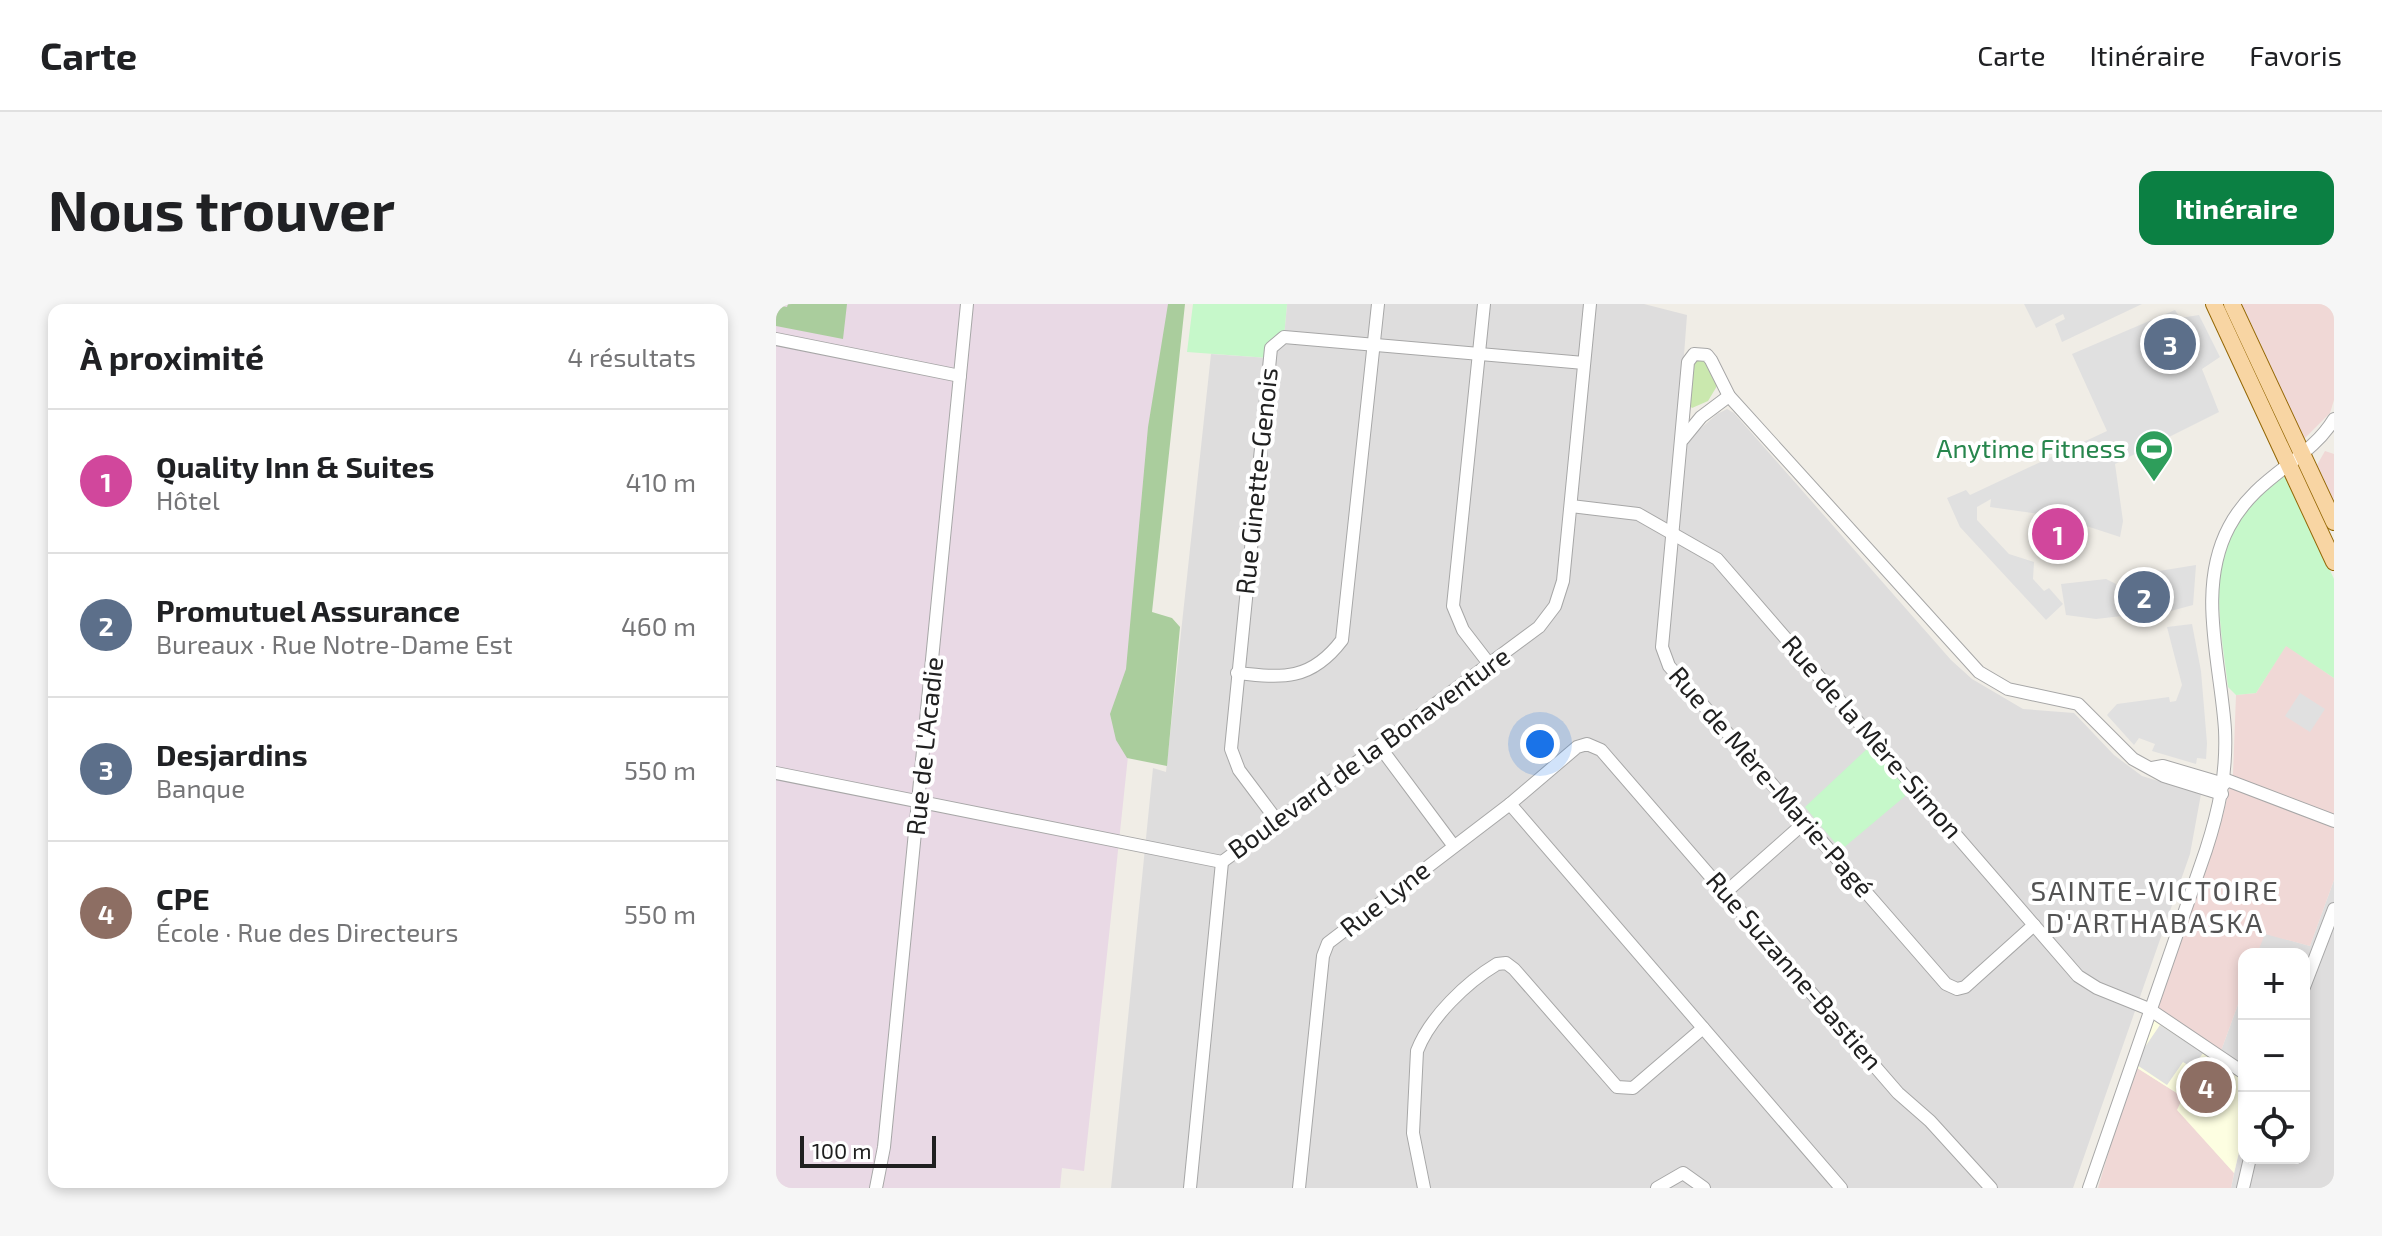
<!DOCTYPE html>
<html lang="fr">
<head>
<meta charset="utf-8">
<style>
	:root { --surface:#fff; --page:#f6f6f6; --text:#202124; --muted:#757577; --line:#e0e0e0; --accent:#0b8043 }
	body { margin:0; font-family:"Exo 2",sans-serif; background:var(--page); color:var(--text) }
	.controls { position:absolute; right:24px; bottom:24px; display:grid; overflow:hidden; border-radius:16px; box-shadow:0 4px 12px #0003 }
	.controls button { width:72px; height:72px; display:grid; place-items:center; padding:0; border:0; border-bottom:2px solid var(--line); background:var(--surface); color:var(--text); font:40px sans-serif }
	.scale { position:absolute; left:24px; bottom:20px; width:136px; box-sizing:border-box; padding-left:8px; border:4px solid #202020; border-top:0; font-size:22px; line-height:28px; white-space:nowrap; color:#202020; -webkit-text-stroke:6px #fff; paint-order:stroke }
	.you { position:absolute; left:764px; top:440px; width:28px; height:28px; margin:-20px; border:6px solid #fff; border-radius:50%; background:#1a73e8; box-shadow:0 0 0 12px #1a73e833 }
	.badge { display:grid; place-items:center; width:52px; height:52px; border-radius:50%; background:var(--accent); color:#fff; font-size:26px; font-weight:700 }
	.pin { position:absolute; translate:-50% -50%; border:4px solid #fff; box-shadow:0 2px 8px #0006 }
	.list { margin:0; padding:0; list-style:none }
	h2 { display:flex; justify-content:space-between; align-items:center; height:104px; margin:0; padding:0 32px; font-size:34px }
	h2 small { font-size:26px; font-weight:400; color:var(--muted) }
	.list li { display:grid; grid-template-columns:52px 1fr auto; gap:24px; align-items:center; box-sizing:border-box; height:144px; padding:0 32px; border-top:2px solid var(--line) }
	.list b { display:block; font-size:30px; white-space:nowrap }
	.list p { margin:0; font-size:26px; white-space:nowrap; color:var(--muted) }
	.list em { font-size:26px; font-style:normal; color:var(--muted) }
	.icon { flex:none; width:44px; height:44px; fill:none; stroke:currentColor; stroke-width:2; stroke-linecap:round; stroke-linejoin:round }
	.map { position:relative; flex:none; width:1558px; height:884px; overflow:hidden; border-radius:16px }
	header { display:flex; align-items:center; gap:48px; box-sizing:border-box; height:112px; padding:0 40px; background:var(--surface); border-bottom:2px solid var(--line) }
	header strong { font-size:38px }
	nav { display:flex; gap:44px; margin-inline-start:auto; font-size:28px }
	.intro { display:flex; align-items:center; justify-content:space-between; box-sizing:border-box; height:192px; padding:0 48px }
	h1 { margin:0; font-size:56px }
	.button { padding:20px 36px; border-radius:16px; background:var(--accent); color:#fff; font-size:28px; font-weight:700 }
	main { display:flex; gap:48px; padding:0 48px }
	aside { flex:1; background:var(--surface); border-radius:16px; box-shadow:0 4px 12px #0003 }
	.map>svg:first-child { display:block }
	.residential { fill:#dedddd }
	.commercial { fill:#f0d8d6 }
	.industrial { fill:#e9d9e5 }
	.education { fill:#fdfee1 }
	.grass { fill:#cae8ae }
	.forest { fill:#aacd9d }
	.park { fill:#c6f8ca }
	.parking { fill:#e0e0e0 }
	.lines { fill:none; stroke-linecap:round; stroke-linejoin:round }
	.minor-casing { stroke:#a7a7a7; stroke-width:14 }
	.major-casing { stroke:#956806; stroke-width:18 }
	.minor { stroke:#fff; stroke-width:12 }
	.major { stroke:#f8d5a3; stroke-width:16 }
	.labels { text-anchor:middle; stroke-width:8; stroke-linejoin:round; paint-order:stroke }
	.leisure-label { font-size:26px; fill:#27864d; stroke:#fff; text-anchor:end }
	.street-label { font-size:26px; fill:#202020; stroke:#fff }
	.neighbourhood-label { font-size:28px; letter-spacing:2px; fill:#535353; stroke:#fff }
</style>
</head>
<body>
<header>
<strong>Carte</strong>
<nav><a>Carte</a><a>Itinéraire</a><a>Favoris</a></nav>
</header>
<div class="intro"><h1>Nous trouver</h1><a class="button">Itinéraire</a></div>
<main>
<aside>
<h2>À proximité<small>4 résultats</small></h2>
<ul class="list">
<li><span class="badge" style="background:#d1479c">1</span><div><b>Quality Inn &amp; Suites</b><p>Hôtel</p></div><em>410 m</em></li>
<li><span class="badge" style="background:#5c6f8a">2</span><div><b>Promutuel Assurance</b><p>Bureaux · Rue Notre-Dame Est</p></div><em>460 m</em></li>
<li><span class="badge" style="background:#5c6f8a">3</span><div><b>Desjardins</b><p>Banque</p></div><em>550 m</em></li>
<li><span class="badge" style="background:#8d6e63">4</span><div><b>CPE</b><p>École · Rue des Directeurs</p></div><em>550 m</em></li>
</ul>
</aside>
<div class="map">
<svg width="1558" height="884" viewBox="0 0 1558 884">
	<rect width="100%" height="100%" fill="#f0ede6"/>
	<g class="residential">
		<path d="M511,0H868L911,11L903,118L924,125L941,110L951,105L958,109L1175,356L1196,375L1247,405L1298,409L1338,451L1366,472L1425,490L1414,550L1297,884H335L377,464L390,468L435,50L493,54L508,33Z"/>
		<path d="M1558,576V884H1455L1468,826V854H1528V650H1481L1488,629L1534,642Z"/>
		<path d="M1468,684V773L1442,755Z"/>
	</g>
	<g class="commercial">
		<path d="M1466,0H1558V96L1554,109L1528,135Z"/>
		<path d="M1549,147L1558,150V198L1541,161Z"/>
		<path d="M1510,341L1558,374V576L1534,642L1489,630L1481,650H1468V684L1442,755L1377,711L1446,515L1457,470L1460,391L1480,389Z"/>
		<path d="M1358,762L1407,793L1402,806L1458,869L1455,884H1322Z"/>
	</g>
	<path class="industrial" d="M0,0H400L308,867L286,864L284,884H0Z"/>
	<path class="education" d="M1377,711L1468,773V826L1458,869L1401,806L1407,793L1358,762Z"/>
	<path class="grass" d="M917,55H929L941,82L932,97L916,104L913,101Z"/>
	<g class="forest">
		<path d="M12,0H71L67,35L0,22V1L11,3Z"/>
		<path d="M392,0H409L376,308L396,314L404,323L391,462L351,454L340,436L334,410L350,365L372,123Z"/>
	</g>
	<g class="park">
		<path d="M417,0H511L508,33L493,54L411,48Z"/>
		<path d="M1511,173L1558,275V374L1510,342L1480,389L1460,391L1452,383C1446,330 1431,265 1462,217C1472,202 1486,188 1498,174Z"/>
		<path d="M1094,442L1134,488L1065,546L1029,503Z"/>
	</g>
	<g class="parking">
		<path d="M1248,0H1366L1286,38L1279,20L1289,15L1287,10L1260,24Z"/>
		<path d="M1399,6L1404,14L1423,11L1444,53L1426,65L1443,108L1339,160L1347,217L1344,233L1292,216L1289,202L1278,200L1276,207L1271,206L1270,211L1214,203L1215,195L1201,203V216L1233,250L1258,258L1257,275L1268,287L1273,284L1287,300L1270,316L1184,223L1171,194L1190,186L1194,191L1331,127L1296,50Z"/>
		<path d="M1420,261L1417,301L1391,308L1383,267Z"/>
		<path d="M1330,275L1340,280L1346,312L1320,315L1290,311L1285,280Z"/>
		<path d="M1416,320L1425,367L1431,439L1430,455L1421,454L1420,460L1376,447L1379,440L1363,434L1358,441L1331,411L1341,400L1393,393L1394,398L1400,397L1406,381L1391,323Z"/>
		<path d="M1524,389L1549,405L1534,428L1509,412Z"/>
		<path d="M1384,721L1427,749L1417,764L1407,758L1391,781L1358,759Z"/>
	</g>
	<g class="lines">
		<g class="minor-casing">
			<g id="minor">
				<path d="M708,0L677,302L687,326L714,361"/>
				<path d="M0,35L184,72"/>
				<path d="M907,135L925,113L953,92"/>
				<path d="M795,202L862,210L941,255L1302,672L1321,684L1373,705L1468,769"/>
				<path d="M461,369C507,374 535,377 566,336L602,0"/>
				<path d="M604,443L677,541"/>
				<path d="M1376,464L1387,462L1448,480"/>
				<path d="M0,469L446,558L763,323L779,302L787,277L814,0"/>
				<path d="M1448,475L1558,517"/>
				<path d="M734,500L1065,884"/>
				<path d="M502,518L463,466L455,445L495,44L508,33L808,59"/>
				<path d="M950,588L1028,519"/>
				<path d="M1258,621L1189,683L1181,685L1170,680L893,362L886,343L912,58L918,50L931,51L935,56L953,92L1203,368L1232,385L1302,400L1357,455L1388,472L1446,490"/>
				<path d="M1528,683L1558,605"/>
				<path d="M100,884L108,843L191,0"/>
				<path d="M414,884L446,558"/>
				<path d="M523,884L547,652L552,639L734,500L801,443L811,440L825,446L1122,789L1154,817L1215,884"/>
				<path d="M648,884L637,829L641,747C654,713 691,678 721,660L730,659L738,665L841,783L857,784L927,724"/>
				<path d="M881,884L907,869L928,884"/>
				<path d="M1313,884L1430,546C1443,506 1451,469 1449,426C1445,360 1420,285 1453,223C1481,170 1532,158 1558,115"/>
				<path d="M1467,884L1474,854"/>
			</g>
		</g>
		<g class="major-casing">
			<g id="major">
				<path d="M1438,0L1558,258"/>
				<path d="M1456,0L1558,218"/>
			</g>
		</g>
		<use href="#minor" class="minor"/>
		<use href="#major" class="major"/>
	</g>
	<defs>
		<g id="stadium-pin" transform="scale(2)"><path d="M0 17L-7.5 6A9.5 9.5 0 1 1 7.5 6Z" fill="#2e9e5b" stroke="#fff"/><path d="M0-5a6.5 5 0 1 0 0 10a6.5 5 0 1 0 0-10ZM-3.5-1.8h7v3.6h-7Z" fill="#fff"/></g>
	</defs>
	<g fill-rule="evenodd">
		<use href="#stadium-pin" x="1378" y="145"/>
	</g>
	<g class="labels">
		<g class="leisure-label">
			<text x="1350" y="154">Anytime Fitness</text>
		</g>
		<g class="street-label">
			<text transform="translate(481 177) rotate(-84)" y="9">Rue Ginette-Genois</text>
			<text transform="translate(1096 433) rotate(49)" y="9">Rue de la Mère-Simon</text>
			<text transform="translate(149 442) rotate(-84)" y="9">Rue de L'Acadie</text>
			<text transform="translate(593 449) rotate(-36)" y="9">Boulevard de la Bonaventure</text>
			<text transform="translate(995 478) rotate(49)" y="9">Rue de Mère-Marie-Pagé</text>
			<text transform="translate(609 595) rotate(-38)" y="9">Rue Lyne</text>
			<text transform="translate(1018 667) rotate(49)" y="9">Rue Suzanne-Bastien</text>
		</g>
		<g class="neighbourhood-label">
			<text x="1379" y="597">SAINTE-VICTOIRE<tspan x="1379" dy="32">D'ARTHABASKA</tspan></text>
		</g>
	</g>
</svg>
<div class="controls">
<button>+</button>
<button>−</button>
<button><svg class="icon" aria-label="locate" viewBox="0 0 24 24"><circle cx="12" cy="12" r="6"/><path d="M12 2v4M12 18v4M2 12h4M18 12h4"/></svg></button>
</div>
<div class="scale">100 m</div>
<div class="you"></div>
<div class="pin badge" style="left:1282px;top:230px;background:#d1479c">1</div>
<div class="pin badge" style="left:1368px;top:293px;background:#5c6f8a">2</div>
<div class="pin badge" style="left:1394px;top:40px;background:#5c6f8a">3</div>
<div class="pin badge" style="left:1430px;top:783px;background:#8d6e63">4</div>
</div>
</main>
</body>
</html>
